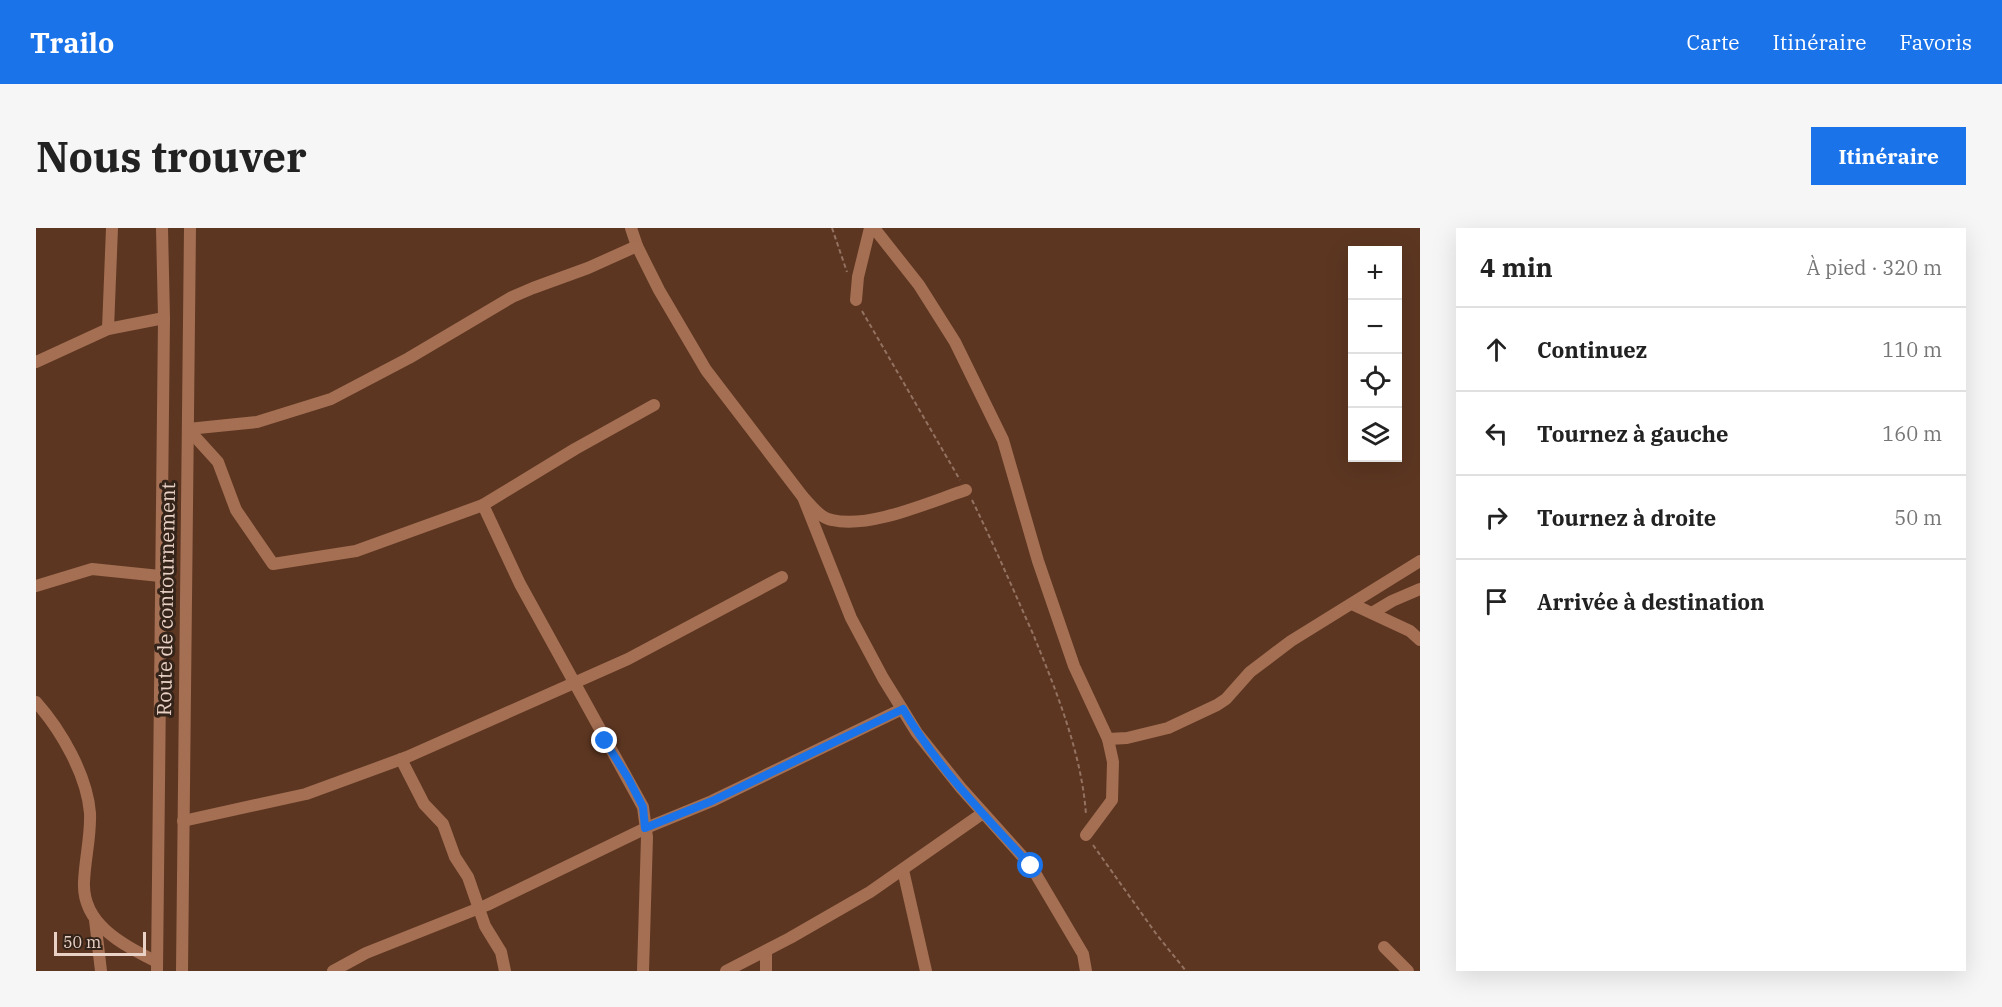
<!DOCTYPE html>
<html lang="fr">
<head>
<meta charset="utf-8">
<style>
	:root { --surface:#fff; --page:#f6f6f6; --text:#222; --muted:#767676; --line:#e0e0e0; --accent:#1a73e8 }
	body { margin:0; font-family:"IBM Plex Serif",serif; background:var(--page); color:var(--text) }
	.controls { position:absolute; right:18px; top:18px; display:grid; overflow:hidden; border-radius:0px; box-shadow:0 6px 24px #0002 }
	.controls button { width:54px; height:54px; display:grid; place-items:center; padding:0; border:0; border-bottom:2px solid var(--line); background:var(--surface); color:var(--text); font:30px sans-serif }
	.scale { position:absolute; left:18px; bottom:15px; width:92px; box-sizing:border-box; padding-left:6px; border:3px solid #e9d1c5; border-top:0; font-size:16px; line-height:21px; white-space:nowrap; color:#e9d1c5; -webkit-text-stroke:4px #342319; paint-order:stroke }
	.stop { position:absolute; width:18px; height:18px; margin:-14px; border:4px solid #1a73e8; border-radius:50%; background:#fff }
	.stop.end { background:#1a73e8; border-color:#fff; box-shadow:0 2px 6px #0008 }
	.list { margin:0; padding:0; list-style:none }
	h2 { display:flex; justify-content:space-between; align-items:center; height:78px; margin:0; padding:0 24px; font-size:26px }
	h2 small { font-size:20px; font-weight:400; color:var(--muted) }
	.list li { display:grid; grid-template-columns:39px 1fr auto; gap:18px; align-items:center; box-sizing:border-box; height:84px; padding:0 24px; border-top:2px solid var(--line) }
	.list b { display:block; font-size:22px; white-space:nowrap }
	.list em { font-size:20px; font-style:normal; color:var(--muted) }
	.icon { flex:none; width:33px; height:33px; fill:none; stroke:currentColor; stroke-width:2; stroke-linecap:round; stroke-linejoin:round }
	.map { position:relative; flex:none; width:1384px; height:743px; overflow:hidden; border-radius:0px }
	header { display:flex; align-items:center; gap:36px; box-sizing:border-box; height:84px; padding:0 30px; background:var(--accent); color:#fff }
	header strong { font-size:28px }
	nav { display:flex; gap:33px; margin-inline-start:auto; font-size:21px }
	.intro { display:flex; align-items:center; justify-content:space-between; box-sizing:border-box; height:144px; padding:0 36px }
	h1 { margin:0; font-size:42px }
	.button { padding:15px 27px; border-radius:0px; background:var(--accent); color:#fff; font-size:21px; font-weight:700 }
	main { display:flex; gap:36px; padding:0 36px }
	aside { flex:1; background:var(--surface); border-radius:0px; box-shadow:0 6px 24px #0002 }
	.map>svg:first-child { display:block }
	.lines { fill:none; stroke-linecap:round; stroke-linejoin:round }
	.path { stroke:#937261; stroke-width:2; stroke-dasharray:4.5 3; stroke-linecap:butt }
	.minor { stroke:#a46f53; stroke-width:12 }
	.tertiary { stroke:#a46f53; stroke-width:12 }
	.route { stroke:#1a73e8; stroke-width:8 }
	.labels { text-anchor:middle; stroke-width:6; stroke-linejoin:round; paint-order:stroke }
	.street-label { font-size:20px; fill:#e9d1c5; stroke:#342319 }
</style>
</head>
<body>
<header>
<strong>Trailo</strong>
<nav><a>Carte</a><a>Itinéraire</a><a>Favoris</a></nav>
</header>
<div class="intro"><h1>Nous trouver</h1><a class="button">Itinéraire</a></div>
<main>
<div class="map">
<svg width="1384" height="743" viewBox="0 0 1384 743">
	<rect width="100%" height="100%" fill="#5c3621"/>
	<g class="lines">
		<g class="path">
			<path d="M796,0L811,44"/>
			<path d="M826,83L924,252"/>
			<path d="M936,272C958,317 977,361 997,406C1020,462 1046,526 1050,587"/>
			<path d="M1057,617L1121,707L1150,743"/>
		</g>
		<g class="minor">
			<path d="M595,0L601,18L623,62L670,142L767,269C775,277 784,290 796,292C834,301 893,274 930,262"/>
			<path d="M838,0L883,57L919,114L967,212L1002,333L1038,438L1072,511L1077,534L1076,572L1050,607"/>
			<path d="M820,72L822,49L834,0"/>
			<path d="M72,101L76,0"/>
			<path d="M0,134L72,101L128,90"/>
			<path d="M152,201L182,234L200,282L237,336L320,323L447,277L539,221L618,177"/>
			<path d="M152,201L221,194L295,171L373,130L476,69L497,60L552,40L601,18"/>
			<path d="M767,269L815,390L847,450L881,505L925,560L995,638L1047,726L1050,743"/>
			<path d="M447,277L484,356L607,579L611,609L607,743"/>
			<path d="M0,358L56,341L124,348"/>
			<path d="M1316,376L1374,403L1384,412"/>
			<path d="M1336,385L1356,373L1384,361"/>
			<path d="M0,474C25,502 51,547 54,585C55,608 49,630 48,654C46,697 88,717 121,734"/>
			<path d="M1072,511L1091,510L1132,500L1181,477L1190,471L1214,444L1255,413L1384,333"/>
			<path d="M365,531L388,576L407,596L419,629L432,649L449,698L465,724L469,743"/>
			<path d="M147,593L270,566L371,529L592,431L746,349"/>
			<path d="M867,642L890,743"/>
			<path d="M59,692L65,743"/>
			<path d="M1348,719L1372,743"/>
			<path d="M730,723V743"/>
			<path d="M121,743L128,90L126,0"/>
			<path d="M297,743L330,725L451,677L610,600L676,573L866,481"/>
			<path d="M690,743L754,710L834,664L947,585"/>
		</g>
		<path class="tertiary" d="M146,743L154,0"/>
	</g>
	<g class="lines">
		<path class="route" d="M569,513L592,550L607,579L609,600L676,573L867,481C901,539 950,589 995,638"/>
	</g>
	<g class="labels">
		<g class="street-label">
			<text transform="translate(130 371) rotate(-89)" y="7">Route de contournement</text>
		</g>
	</g>
</svg>
<div class="controls">
<button>+</button>
<button>−</button>
<button><svg class="icon" aria-label="locate" viewBox="0 0 24 24"><circle cx="12" cy="12" r="6"/><path d="M12 2v4M12 18v4M2 12h4M18 12h4"/></svg></button>
<button><svg class="icon" aria-label="layers" viewBox="0 0 24 24"><path d="M12 4l9 5-9 5-9-5zM3 14l9 5 9-5"/></svg></button>
</div>
<div class="scale">50 m</div>
<div class="stop" style="left:995px;top:638px"></div>
<div class="stop end" style="left:569px;top:513px"></div>
</div>
<aside>
<h2>4 min<small>À pied · 320 m</small></h2>
<ul class="list">
<li><svg class="icon" aria-label="ahead" viewBox="0 0 24 24"><path d="M12 20V5M6 11l6-6 6 6"/></svg><div><b>Continuez</b></div><em>110 m</em></li>
<li><svg class="icon" aria-label="left" viewBox="0 0 24 24"><path d="M17 20v-9H6M10 6l-5 5 5 5"/></svg><div><b>Tournez à gauche</b></div><em>160 m</em></li>
<li><svg class="icon" aria-label="right" viewBox="0 0 24 24"><path d="M7 20v-9h11M14 6l5 5-5 5"/></svg><div><b>Tournez à droite</b></div><em>50 m</em></li>
<li><svg class="icon" aria-label="arrive" viewBox="0 0 24 24"><path d="M6 21V4h12l-3 4 3 4H6"/></svg><div><b>Arrivée à destination</b></div></li>
</ul>
</aside>
</main>
</body>
</html>
